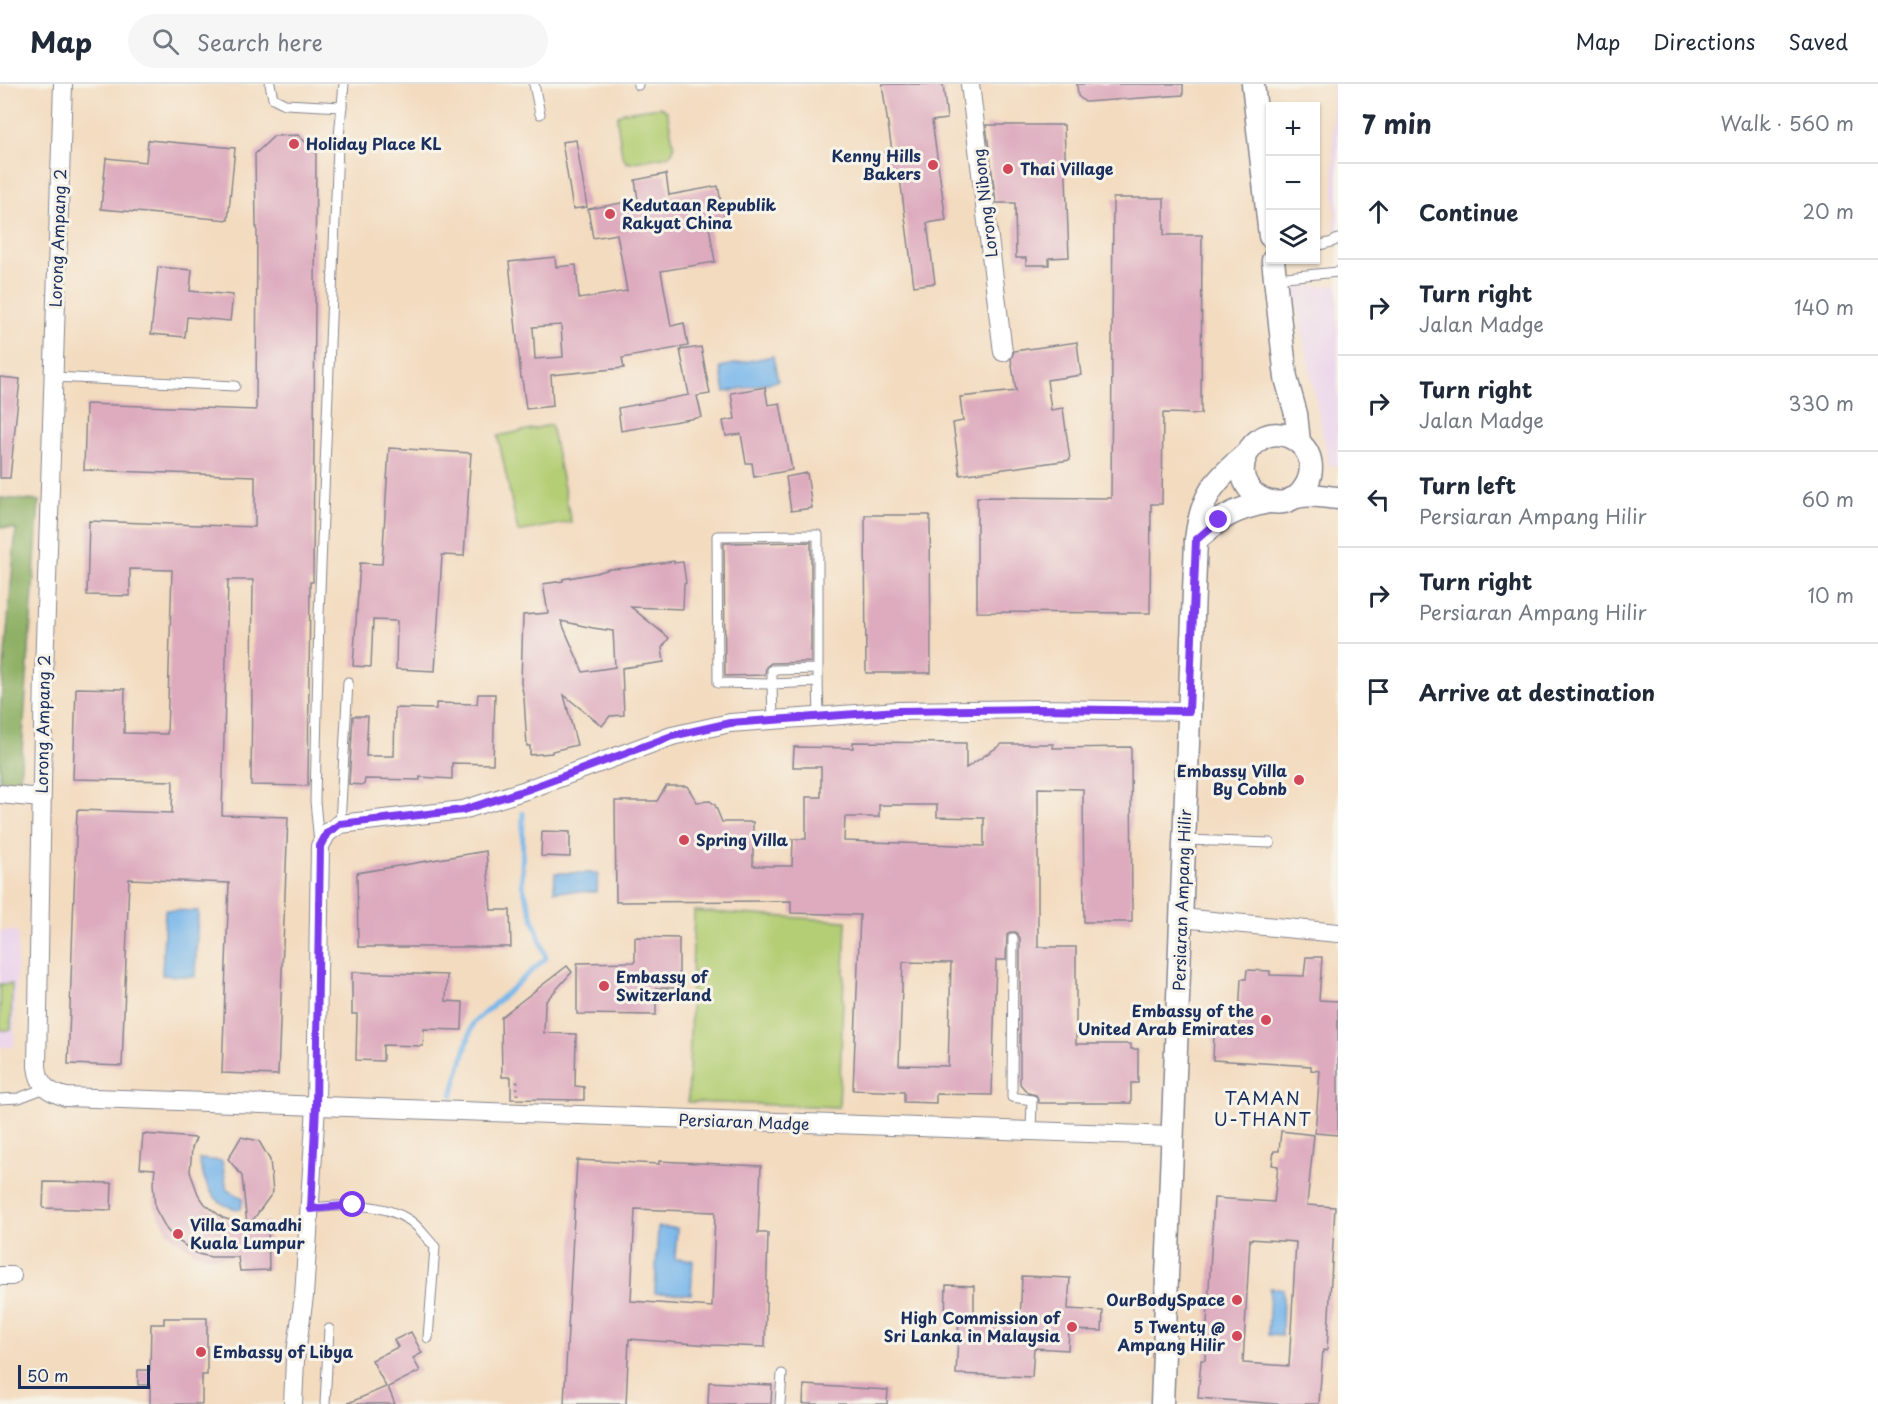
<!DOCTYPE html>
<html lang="en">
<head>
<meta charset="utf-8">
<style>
	:root { --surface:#fff; --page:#f6f6f7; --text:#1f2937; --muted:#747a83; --line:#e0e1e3 }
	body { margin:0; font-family:"Playpen Sans",sans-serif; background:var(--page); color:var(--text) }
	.controls { position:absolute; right:18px; top:18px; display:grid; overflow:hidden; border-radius:0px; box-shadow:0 2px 4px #0004 }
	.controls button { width:54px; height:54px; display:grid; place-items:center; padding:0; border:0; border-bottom:2px solid var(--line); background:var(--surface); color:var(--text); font:30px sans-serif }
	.scale { position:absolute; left:18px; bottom:15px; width:132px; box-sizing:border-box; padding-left:6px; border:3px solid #1b2f5e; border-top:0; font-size:16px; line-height:21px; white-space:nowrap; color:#1b2f5e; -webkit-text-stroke:4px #f7f3e8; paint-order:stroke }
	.stop { position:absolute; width:18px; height:18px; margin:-14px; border:4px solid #7c3aed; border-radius:50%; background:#fff }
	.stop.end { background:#7c3aed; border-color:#fff; box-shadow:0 2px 6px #0008 }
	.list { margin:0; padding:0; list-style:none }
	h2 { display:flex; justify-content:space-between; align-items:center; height:78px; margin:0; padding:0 24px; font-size:26px }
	h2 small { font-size:20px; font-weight:400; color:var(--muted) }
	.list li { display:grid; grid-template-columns:39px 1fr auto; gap:18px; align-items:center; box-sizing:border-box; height:96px; padding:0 24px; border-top:2px solid var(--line) }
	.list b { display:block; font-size:22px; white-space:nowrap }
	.list p { margin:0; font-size:20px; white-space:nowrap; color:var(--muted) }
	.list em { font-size:20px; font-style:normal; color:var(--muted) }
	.icon { flex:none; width:33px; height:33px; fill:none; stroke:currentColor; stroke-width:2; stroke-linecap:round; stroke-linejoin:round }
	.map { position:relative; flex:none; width:1338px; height:1320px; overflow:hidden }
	header { display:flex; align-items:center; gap:36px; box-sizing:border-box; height:84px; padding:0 30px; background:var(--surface); border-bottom:2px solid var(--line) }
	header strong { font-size:28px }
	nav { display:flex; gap:33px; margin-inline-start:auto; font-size:21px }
	.search { width:420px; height:54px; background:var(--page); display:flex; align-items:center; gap:15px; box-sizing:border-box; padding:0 21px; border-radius:33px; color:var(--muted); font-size:22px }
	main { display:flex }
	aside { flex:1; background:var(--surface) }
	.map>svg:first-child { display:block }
	.built { fill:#ead1ec }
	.green { fill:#b4ce74; stroke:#687e69; stroke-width:1.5 }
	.forest { fill:#8fb166; stroke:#557062; stroke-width:1.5 }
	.water { fill:#77b6ea; stroke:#4972a4; stroke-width:1.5 }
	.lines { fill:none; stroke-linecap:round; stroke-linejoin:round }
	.stream { stroke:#77b6ea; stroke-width:5 }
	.building { fill:#ddaabe; fill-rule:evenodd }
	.service-casing { stroke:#87858e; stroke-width:11 }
	.minor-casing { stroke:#87858e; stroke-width:20 }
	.tertiary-casing { stroke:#87858e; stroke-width:25 }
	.path { stroke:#87858e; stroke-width:3; stroke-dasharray:1.5 4.5; stroke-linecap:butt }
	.service { stroke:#fff; stroke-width:9 }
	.minor { stroke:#fff; stroke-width:18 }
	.tertiary { stroke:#fff; stroke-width:22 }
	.route { stroke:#7c3aed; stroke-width:8 }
	.poi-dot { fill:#d1495b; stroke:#f7f3e8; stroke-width:2 }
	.labels { text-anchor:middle; stroke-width:6; stroke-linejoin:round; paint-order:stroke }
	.poi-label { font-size:16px; font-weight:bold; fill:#1b2f5e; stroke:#f7f3e8; text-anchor:start }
	.street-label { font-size:16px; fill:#1b2f5e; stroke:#f7f3e8 }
	.neighbourhood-label { font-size:18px; letter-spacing:1.5px; fill:#1b2f5e; stroke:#f7f3e8 }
</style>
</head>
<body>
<header>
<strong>Map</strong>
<div class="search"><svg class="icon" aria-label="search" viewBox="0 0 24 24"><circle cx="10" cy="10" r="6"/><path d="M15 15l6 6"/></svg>Search here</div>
<nav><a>Map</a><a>Directions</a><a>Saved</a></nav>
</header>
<main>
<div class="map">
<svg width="1338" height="1320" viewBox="0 0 1338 1320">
	<rect width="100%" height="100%" fill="#f7f3e8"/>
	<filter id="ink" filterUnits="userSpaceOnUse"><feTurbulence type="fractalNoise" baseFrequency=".0167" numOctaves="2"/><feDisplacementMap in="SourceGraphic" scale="12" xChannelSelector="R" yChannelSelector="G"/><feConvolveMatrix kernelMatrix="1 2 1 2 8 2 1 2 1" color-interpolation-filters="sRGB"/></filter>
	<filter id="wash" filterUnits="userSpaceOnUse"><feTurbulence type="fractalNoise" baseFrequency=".008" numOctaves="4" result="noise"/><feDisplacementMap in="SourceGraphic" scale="24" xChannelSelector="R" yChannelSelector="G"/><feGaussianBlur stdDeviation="1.35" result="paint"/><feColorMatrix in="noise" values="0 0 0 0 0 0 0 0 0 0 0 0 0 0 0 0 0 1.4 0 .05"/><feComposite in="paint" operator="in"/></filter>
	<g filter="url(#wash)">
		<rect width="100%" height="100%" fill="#f3dbbf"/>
		<g class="built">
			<path d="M1332,0H1338V145L1335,147Z"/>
			<path d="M1338,201V382H1329L1293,203Z"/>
			<path d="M0,847H18L14,963H0Z"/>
		</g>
		<g class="green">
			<path d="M660,23L667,27L674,63L672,68L668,72L630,79L626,78L622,71L617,36L618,31L624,28Z"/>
			<path d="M551,341L571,438L518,448L498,352Z"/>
			<path d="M694,827L846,837L839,1023L688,1018Z"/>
			<path d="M0,900H12L11,946H0Z"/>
		</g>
		<path class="forest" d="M0,414L39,417L20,697L0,696V628L16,445L0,443Z"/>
		<g class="water">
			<path d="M773,272L778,297L725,308L720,283Z"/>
			<path d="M555,789H598L597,808L554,807Z"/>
			<path d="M165,826L198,827L195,893L162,891Z"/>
			<path d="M199,1075L222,1077L227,1106L243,1114L241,1125C213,1124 204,1099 199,1075Z"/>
			<path d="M658,1143L677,1144L675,1175L693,1176L691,1210L655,1209Z"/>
			<path d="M1270,1204L1283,1205L1282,1252L1268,1251Z"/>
		</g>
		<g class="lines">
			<path class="stream" d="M452,1011L473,939L546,874L522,800L523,729"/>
		</g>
		<g id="blocks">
			<g class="building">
				<path d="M882,0H943L947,35L932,37L946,136L927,139L935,199L914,202L899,86L888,88L885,68L892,67Z"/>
				<path d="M1077,0H1183V11L1085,18L1078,12Z"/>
				<path d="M986,41H1064L1069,173L1049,174V181H1026V174H1016L1015,119H996Z"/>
				<path d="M298,51L316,68L313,498H310L308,702L251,701L253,496H228L222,731L288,733L278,991L222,989L229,799L129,795L122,982L68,980L77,726L172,729L173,697L73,695L76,604L125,605L124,649L167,650L172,486L130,485V512L87,511L89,437L255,443V392L84,386L86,320L256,326L257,143H256L255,70L274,52Z"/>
				<path d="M148,56L235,64L228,136L101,125L106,74L146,78Z"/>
				<path d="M576,56L587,123L573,125L562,58Z"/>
				<path d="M666,90L669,111L718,102L725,139L709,142L715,178L661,187L671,242L684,239L688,262L622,274L624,284L551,291L553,322L526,325L522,294H521L509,178L555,173L556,183L576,181L579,215L627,207L617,150L593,154L588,125L638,116L635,96ZM561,241L563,273L535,275L533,243Z"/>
				<path d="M1113,114H1164V151H1202L1201,330L1163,329L1162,420H1151L1150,529L977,528V413L1111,414Z"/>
				<path d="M158,183L192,186L190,207L233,211L230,237L187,233L185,253L151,250Z"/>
				<path d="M1077,258L1081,291L1047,296L1051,326L1063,324L1070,376L960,391L953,339L963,337L960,313L1016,307L1011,275L1014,267Z"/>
				<path d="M701,263L710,310L697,312L702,333L621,347L618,324L689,311L680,266Z"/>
				<path d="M0,293L20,295L10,394H0Z"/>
				<path d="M765,303L768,321L780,319L792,386L754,393L752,379H746L741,350L726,352L723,337L735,335L731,309Z"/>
				<path d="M389,364L471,369L464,472L442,471L435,587L396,585L397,537L373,536L371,583L353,582L360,479L382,480Z"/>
				<path d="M807,389L812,424L791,427L786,393Z"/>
				<path d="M865,431H930L931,589H866Z"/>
				<path d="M811,458V578L771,579L766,583L765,591L725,592L724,459Z"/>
				<path d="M674,477V479L683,478L686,499L684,500L683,525L631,523L669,554L662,564L664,578L622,584L624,631L610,632L602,642L564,611L577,661L552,667V669L530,671V662H527L524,614L521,599L523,531L548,529L543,500L563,497V495L596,489L610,485L627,484ZM561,537L593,544L613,547L615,583L583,588Z"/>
				<path d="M478,610H495L493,680L452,679V695L420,693V696L365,695L364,701L349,700L353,632H368L366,672H394L395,624L436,625V619L477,620Z"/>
				<path d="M853,658L966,659V684L1002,660H1053V664L1131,663L1132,838H1084L1083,705L1038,704V863H1076V960H1131V965H1138V999H1131V1019H1039L1036,1011L1028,1009L1020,1000V854L1016,848H1010L1007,851L1006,876H996L992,1011L936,1010V1019L904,1018V1008L853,1006L860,831L791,829V817L616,818L615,717H657L666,702H687L697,718L710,717L715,721L722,738H753V782H792L793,755H806V713H821V683H793L794,663L853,664ZM879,721H937V733L984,734V762L844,757L845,733H879ZM903,878L951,879L948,982L899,981Z"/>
				<path d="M542,747L570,748V773L541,772Z"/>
				<path d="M486,767L491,826H510L511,863H358L357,789Z"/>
				<path d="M635,853L679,854V904H656V931L577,930V879L635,878Z"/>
				<path d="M1306,873H1322L1319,916L1338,917V1051L1315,1049L1320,987L1311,986V982L1213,976L1214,950L1238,951L1241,895H1246L1247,886L1270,887V891L1304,892Z"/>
				<path d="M567,882L572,888L545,918L544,949L576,950L575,1002L584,1003V1016L511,1015V993H502L501,933Z"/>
				<path d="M352,888L447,891L446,917L463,918L462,946L424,945L423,962L383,961V977L356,976L357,930H352Z"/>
				<path d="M1281,1047L1314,1051L1307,1121L1335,1123L1327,1267L1323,1266L1319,1320H1277L1198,1314L1201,1276H1205L1214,1114L1274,1118L1278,1082L1272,1081L1274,1067H1279ZM1250,1155L1296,1158L1289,1282L1243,1279Z"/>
				<path d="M143,1050L196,1054L192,1064L190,1088L198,1110L205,1120L223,1134L247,1141L242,1092L228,1075L241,1053L259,1057L270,1076L273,1108L250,1140L268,1138L269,1186L240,1187L238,1173H211L198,1170L175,1155L167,1146L155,1124L153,1099L155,1085L140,1084Z"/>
				<path d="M577,1076L659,1080V1077L761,1082L758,1149H768L765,1263L711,1261L629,1255L626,1320H564ZM635,1125L715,1128L712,1223L631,1217Z"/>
				<path d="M44,1098L112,1099L111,1126L43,1124Z"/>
				<path d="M1022,1192L1070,1194L1068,1225L1103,1227L1102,1247L1069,1246L1068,1266L1034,1264L1032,1293L956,1290L959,1235H945L946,1201L974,1202V1237L1020,1239Z"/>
				<path d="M164,1234H207V1291H202V1320H150V1301H138V1286H150L151,1240H164Z"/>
				<path d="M411,1248L422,1269L413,1274L420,1287L388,1303L395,1320H346L386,1303L372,1276L398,1263L394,1256Z"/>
				<path d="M709,1298L772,1301L771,1320H708Z"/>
				<path d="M804,1301L888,1306L887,1320H803Z"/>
			</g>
		</g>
	</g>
	<g filter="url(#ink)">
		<use href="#blocks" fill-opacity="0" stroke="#87858e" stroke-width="1.5"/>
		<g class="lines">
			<g class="service-casing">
				<g id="service">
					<path d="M270,0L273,14L285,20L342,23"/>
					<path d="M534,0L540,30"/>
					<path d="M638,0V1"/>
					<path d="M1316,162L1332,158L1338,155"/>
					<path d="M1275,194L1338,188"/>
					<path d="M54,293L235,302"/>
					<path d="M818,598V451L717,452L718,599L772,600V586L818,585"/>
					<path d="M773,636L772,600L818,598L819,632"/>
					<path d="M340,740L348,598"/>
					<path d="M1186,756L1270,759"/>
					<path d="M319,759L315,717L319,531L338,63L344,0"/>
					<path d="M1013,854L1012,1013L1032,1016L1031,1047"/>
					<path d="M0,1015L19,1014L45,1004"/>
					<path d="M311,1124C344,1121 379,1117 409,1136C419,1142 427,1155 435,1163L428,1254"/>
					<path d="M325,1320L329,1245"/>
					<path d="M780,1320L782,1290"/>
				</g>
			</g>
			<g class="minor-casing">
				<g id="minor">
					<path d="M63,0L44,588L37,982C39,1002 48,1008 66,1013L1173,1052"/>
					<path d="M970,0L1003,268"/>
					<path d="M0,710L41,714"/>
					<path d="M1181,834L1338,849"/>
					<path d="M0,1192H12"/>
					<path d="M293,1320L295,1276L304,1212L316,1022L320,762L327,749L340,740L463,726L526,706L672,652L730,639L898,627L1036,625L1189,627"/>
				</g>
			</g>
			<g class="tertiary-casing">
				<g id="tertiary">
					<path d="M1253,0L1270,152"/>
					<path d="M1273,176L1286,294L1296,330L1299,358"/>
					<path d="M1297,413C1338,372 1278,326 1250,365C1244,372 1242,381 1243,391C1247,410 1266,421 1284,418C1289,417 1292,414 1297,413C1309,409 1325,413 1338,414"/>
					<path d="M1196,456C1224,432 1231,426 1268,418"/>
					<path d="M1162,1320L1196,456C1201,412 1213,398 1246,370"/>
				</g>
			</g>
			<path class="path" d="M517,1011V997"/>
			<use href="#service" class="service"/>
			<use href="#minor" class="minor"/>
			<use href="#tertiary" class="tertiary"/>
		</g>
	</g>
	<g class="lines" filter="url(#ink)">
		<path class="route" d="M353,1121L311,1125L316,1022L320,762L327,749L340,740L463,726L526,706L672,652L730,639L898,627L1036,625L1189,627L1196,456L1219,436"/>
	</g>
	<g class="poi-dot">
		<circle cx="294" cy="60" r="6"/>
		<circle cx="933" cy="81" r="6"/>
		<circle cx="1008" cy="85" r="6"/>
		<circle cx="610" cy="130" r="6"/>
		<circle cx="1299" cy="696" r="6"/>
		<circle cx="684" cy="756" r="6"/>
		<circle cx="604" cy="902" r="6"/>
		<circle cx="1266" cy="936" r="6"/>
		<circle cx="178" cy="1150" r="6"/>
		<circle cx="1237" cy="1216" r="6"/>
		<circle cx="1072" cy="1243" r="6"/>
		<circle cx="1237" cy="1252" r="6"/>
		<circle cx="201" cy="1268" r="6"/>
	</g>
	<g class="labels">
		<g class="poi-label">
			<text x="306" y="66">Holiday Place KL</text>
			<text x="921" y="78" text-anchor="end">Kenny Hills<tspan x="921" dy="18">Bakers</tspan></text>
			<text x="1020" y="91">Thai Village</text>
			<text x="622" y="127">Kedutaan Republik<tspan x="622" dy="18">Rakyat China</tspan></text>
			<text x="1287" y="693" text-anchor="end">Embassy Villa<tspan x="1287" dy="18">By Cobnb</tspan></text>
			<text x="696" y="762">Spring Villa</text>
			<text x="616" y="899">Embassy of<tspan x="616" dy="18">Switzerland</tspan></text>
			<text x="1254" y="933" text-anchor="end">Embassy of the<tspan x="1254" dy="18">United Arab Emirates</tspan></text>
			<text x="190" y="1147">Villa Samadhi<tspan x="190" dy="18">Kuala Lumpur</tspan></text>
			<text x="1225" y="1222" text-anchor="end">OurBodySpace</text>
			<text x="1060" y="1240" text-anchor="end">High Commission of<tspan x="1060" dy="18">Sri Lanka in Malaysia</tspan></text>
			<text x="1225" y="1249" text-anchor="end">5 Twenty @<tspan x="1225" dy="18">Ampang Hilir</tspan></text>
			<text x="213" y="1274">Embassy of Libya</text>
		</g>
		<g class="street-label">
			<text transform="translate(985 119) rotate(-97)" y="6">Lorong Nibong</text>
			<text transform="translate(58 154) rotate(-88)" y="6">Lorong Ampang 2</text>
			<text transform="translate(43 640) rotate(-89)" y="6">Lorong Ampang 2</text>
			<text transform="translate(1182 816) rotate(-88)" y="6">Persiaran Ampang Hilir</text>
			<text transform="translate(744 1038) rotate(2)" y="6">Persiaran Madge</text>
		</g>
		<g class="neighbourhood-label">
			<text x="1263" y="1021">TAMAN<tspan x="1263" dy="21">U-THANT</tspan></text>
		</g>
	</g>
</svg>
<div class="controls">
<button>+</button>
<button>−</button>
<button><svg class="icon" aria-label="layers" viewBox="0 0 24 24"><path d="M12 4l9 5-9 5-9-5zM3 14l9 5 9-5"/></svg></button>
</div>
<div class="scale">50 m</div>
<div class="stop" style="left:353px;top:1121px"></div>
<div class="stop end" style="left:1219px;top:436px"></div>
</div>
<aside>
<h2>7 min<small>Walk · 560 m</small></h2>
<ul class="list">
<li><svg class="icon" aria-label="ahead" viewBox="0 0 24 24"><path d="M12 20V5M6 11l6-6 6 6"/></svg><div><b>Continue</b></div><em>20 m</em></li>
<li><svg class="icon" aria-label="right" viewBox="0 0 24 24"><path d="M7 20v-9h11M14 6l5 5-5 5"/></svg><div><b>Turn right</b><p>Jalan Madge</p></div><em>140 m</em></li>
<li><svg class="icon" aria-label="right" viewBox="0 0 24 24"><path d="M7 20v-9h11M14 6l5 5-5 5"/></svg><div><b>Turn right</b><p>Jalan Madge</p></div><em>330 m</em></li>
<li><svg class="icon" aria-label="left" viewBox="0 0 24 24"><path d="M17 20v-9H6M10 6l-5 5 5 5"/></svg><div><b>Turn left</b><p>Persiaran Ampang Hilir</p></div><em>60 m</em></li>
<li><svg class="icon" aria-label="right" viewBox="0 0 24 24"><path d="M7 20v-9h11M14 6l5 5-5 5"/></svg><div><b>Turn right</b><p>Persiaran Ampang Hilir</p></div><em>10 m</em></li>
<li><svg class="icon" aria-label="arrive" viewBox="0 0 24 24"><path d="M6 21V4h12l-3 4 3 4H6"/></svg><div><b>Arrive at destination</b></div></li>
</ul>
</aside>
</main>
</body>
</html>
